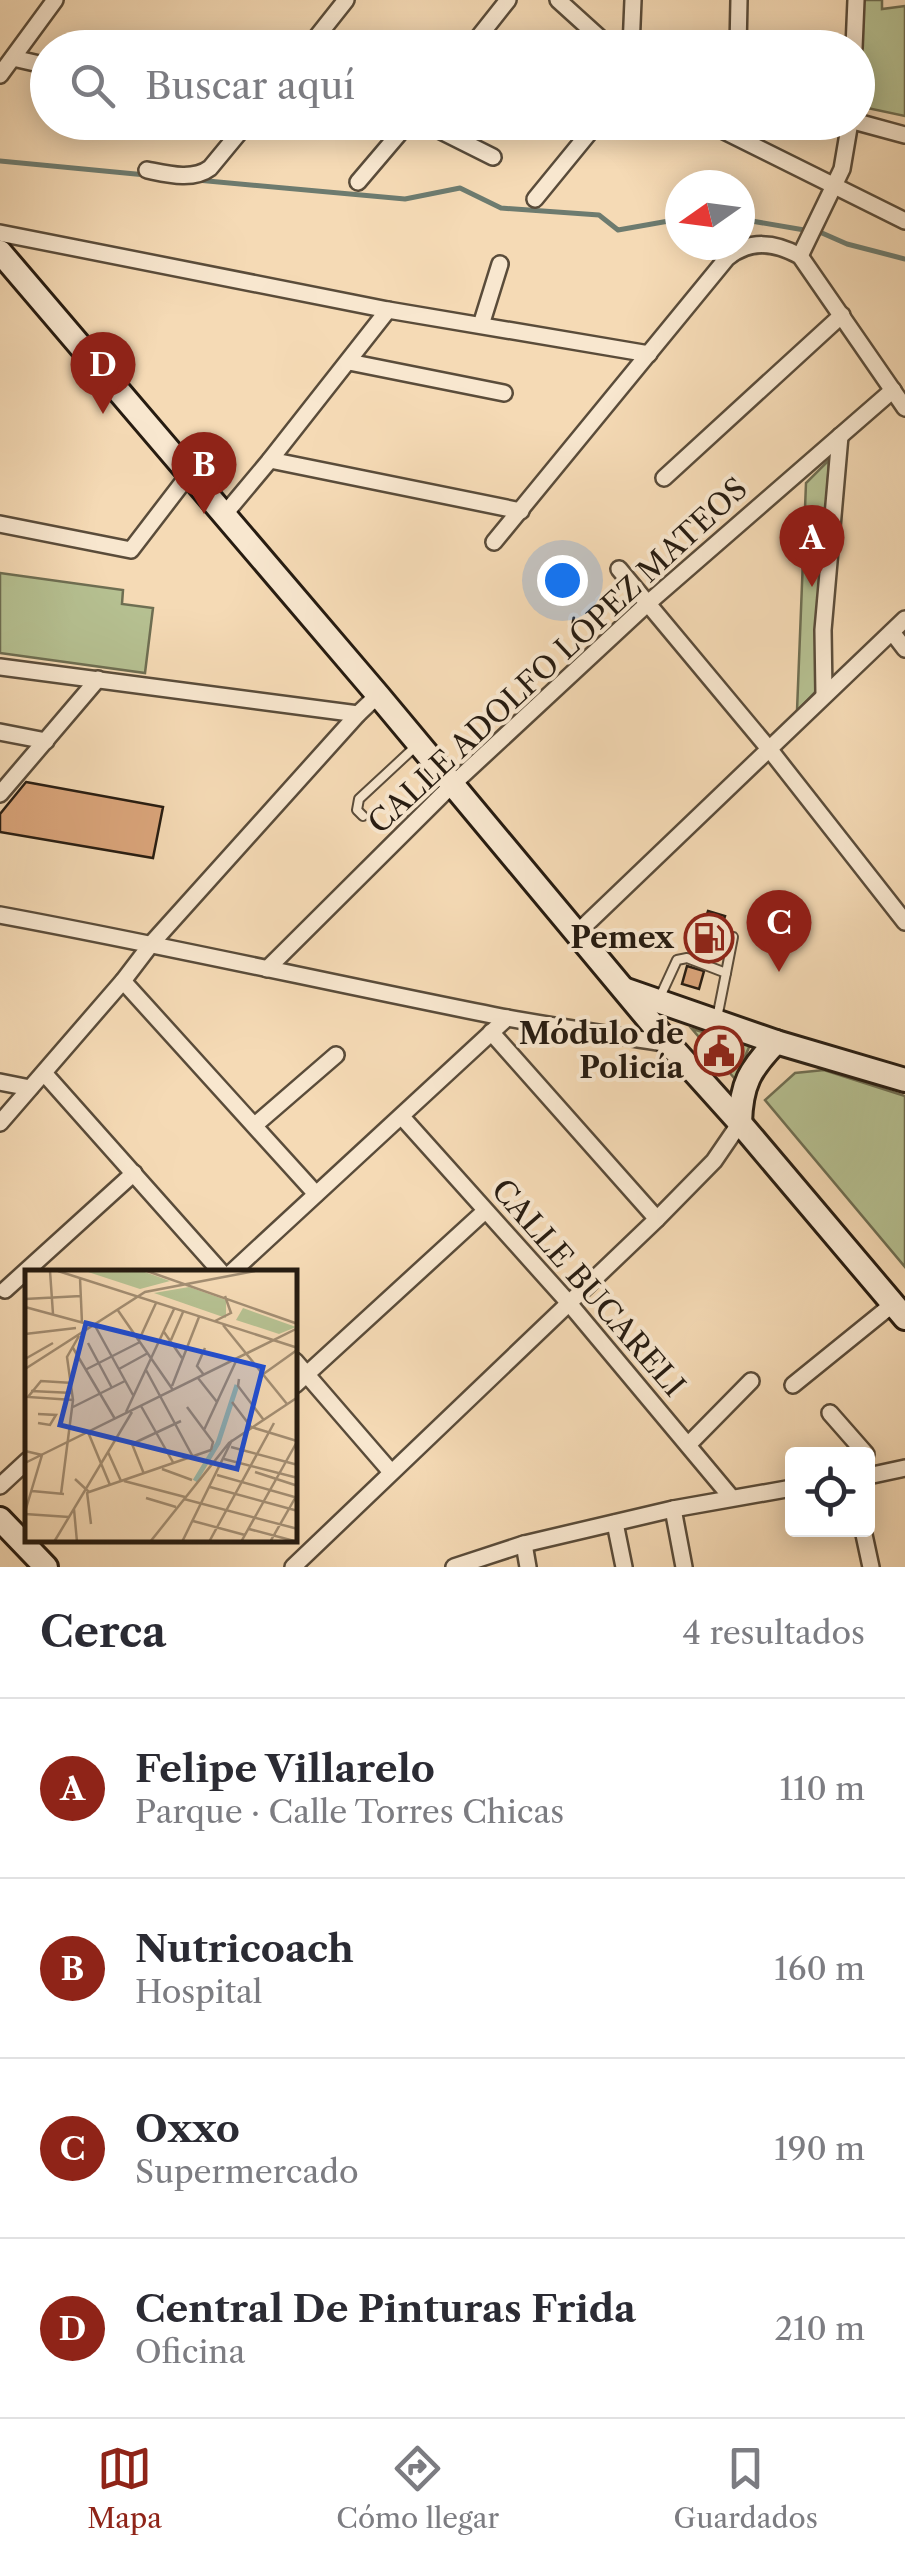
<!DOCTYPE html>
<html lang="es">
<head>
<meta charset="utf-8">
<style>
	:root { --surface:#fff; --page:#f7f7f7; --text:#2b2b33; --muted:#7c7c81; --line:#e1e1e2; --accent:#8f2418 }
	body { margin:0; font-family:"Libre Caslon Text",serif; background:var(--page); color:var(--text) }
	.controls { position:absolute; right:30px; bottom:30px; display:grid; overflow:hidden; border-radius:10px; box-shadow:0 5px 25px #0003 }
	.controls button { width:90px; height:90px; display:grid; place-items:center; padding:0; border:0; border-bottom:2px solid var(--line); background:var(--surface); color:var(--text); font:50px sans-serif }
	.compass { position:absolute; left:665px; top:170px; width:90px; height:90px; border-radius:50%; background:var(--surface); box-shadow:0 5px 25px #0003; rotate:256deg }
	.you { position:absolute; left:562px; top:580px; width:35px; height:35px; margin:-25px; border:8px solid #fff; border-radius:50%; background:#1a73e8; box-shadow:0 0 0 15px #1a73e833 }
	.badge { display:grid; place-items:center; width:65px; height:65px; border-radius:50%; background:var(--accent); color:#fff; font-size:32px; font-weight:700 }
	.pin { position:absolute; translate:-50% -82px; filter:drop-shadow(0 2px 5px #0008) }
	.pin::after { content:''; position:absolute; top:52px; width:35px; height:30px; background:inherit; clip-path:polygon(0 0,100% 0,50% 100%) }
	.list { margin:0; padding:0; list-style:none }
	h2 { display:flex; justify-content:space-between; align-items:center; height:130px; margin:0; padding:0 40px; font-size:42px }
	h2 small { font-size:32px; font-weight:400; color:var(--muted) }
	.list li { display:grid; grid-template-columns:65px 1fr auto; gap:30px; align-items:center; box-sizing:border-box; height:180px; padding:0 40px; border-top:2px solid var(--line) }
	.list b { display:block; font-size:38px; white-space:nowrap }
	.list p { margin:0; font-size:32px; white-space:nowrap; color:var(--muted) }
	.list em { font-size:32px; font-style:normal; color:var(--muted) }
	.icon { flex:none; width:55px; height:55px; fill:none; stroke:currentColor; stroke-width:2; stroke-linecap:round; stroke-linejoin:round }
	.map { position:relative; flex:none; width:905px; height:1567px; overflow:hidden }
	.search { position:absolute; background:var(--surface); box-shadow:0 5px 25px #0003; left:30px; right:30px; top:30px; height:110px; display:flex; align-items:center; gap:25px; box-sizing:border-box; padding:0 35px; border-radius:55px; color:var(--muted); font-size:38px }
	.sheet { height:850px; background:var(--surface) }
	nav { display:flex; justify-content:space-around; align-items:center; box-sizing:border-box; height:140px; border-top:2px solid var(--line); background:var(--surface); font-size:28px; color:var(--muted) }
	nav a { display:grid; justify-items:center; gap:5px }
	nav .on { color:var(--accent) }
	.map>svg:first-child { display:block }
	.green { fill:#b6c192; stroke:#6e6e52; stroke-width:2.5 }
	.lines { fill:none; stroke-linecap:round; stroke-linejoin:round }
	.stream { stroke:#6d7b6f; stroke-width:5 }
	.building { fill:#dca67c; stroke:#271c11; stroke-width:2.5 }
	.lane-casing { stroke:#5a4c3a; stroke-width:12 }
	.street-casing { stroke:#5a4c3a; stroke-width:20 }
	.secondary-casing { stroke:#271c11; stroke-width:28 }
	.lane { stroke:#f8e7cf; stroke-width:8 }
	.street { stroke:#f8e7cf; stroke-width:15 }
	.secondary { stroke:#f8e7cf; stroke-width:22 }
	.labels { text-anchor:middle; stroke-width:8; stroke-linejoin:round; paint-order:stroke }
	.street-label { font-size:30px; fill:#271c11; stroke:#f8e7cf }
	.poi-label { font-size:30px; font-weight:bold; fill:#271c11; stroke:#f8e7cf; text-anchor:end }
	.inset-river { fill:none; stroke:#9cbbae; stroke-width:5 }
	.inset-road { fill:none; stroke:#a38e73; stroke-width:2.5 }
	.view { fill:#1d4ed8; fill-opacity:0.15; stroke:#1d4ed8; stroke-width:5 }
	.inset-edge { fill:none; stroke:#271c11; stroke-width:5 }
</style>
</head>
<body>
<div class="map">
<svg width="905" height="1567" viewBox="0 0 905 1567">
	<rect width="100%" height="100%" fill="#f5dab5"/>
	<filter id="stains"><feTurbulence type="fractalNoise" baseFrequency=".002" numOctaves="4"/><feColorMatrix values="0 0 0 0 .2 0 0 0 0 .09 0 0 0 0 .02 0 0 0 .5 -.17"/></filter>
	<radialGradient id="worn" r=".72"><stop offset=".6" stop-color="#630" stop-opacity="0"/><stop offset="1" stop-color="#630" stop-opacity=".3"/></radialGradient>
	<g class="green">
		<path d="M860,0H882V9L905,6V116L858,106Z"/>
		<path d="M829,460L816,691L797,711L806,483Z"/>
		<path d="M0,573L123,590L122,604L153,608L145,673L0,653Z"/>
		<path d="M692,1029L750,1045L735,1079Z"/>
		<path d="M824,1070L905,1096V1267L765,1100L795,1073Z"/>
	</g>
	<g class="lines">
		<g class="stream">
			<path d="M0,161L146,175"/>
			<path d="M197,180L405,199L460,188L501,208L599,215L618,230L680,219"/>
			<path d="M740,219L822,233L847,244L905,259"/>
		</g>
	</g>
	<g class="building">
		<path d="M26,782L163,807L153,858L0,832V814Z"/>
		<path d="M708,911L725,916L709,965L693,959Z"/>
		<path d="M687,966L704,971L699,989L682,984Z"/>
		<path d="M715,1041L731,1050L719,1061L708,1052Z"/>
	</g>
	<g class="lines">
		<g class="lane-casing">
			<g id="lane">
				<path d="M363,816L357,810L359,799L415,747"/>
				<path d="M726,973L733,937"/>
				<path d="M659,999L677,960L687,958L726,973L717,1018"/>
			</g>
		</g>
		<g class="street-casing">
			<g id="street">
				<path d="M558,0L611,48"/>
				<path d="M308,48L346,0"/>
				<path d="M470,48L508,0"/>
				<path d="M631,48L633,0"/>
				<path d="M738,48L739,0"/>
				<path d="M854,48L856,0"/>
				<path d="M13,58L48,66"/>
				<path d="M0,75L55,0"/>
				<path d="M423,122L493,157"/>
				<path d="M706,122L905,221"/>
				<path d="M857,122L905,135"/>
				<path d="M147,170C167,174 193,181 210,168L248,122"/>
				<path d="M358,182L409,122"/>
				<path d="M535,199L598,122"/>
				<path d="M0,233L388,310L649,354"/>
				<path d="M800,256L842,169L850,122"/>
				<path d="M481,325L500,264"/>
				<path d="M349,362L504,393"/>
				<path d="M270,460L521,511"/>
				<path d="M664,478L842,315"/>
				<path d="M224,515L270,460L388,310"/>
				<path d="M0,524L131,550L190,473"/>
				<path d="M494,542L727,258C749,239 775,242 800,256L905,408"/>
				<path d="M619,569L770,750L905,922"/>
				<path d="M892,632L905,649"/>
				<path d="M0,667L358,714"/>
				<path d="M824,694L823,630L840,436"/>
				<path d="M0,732L46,741"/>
				<path d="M0,794L98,679"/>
				<path d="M0,915C168,946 335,984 502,1017C557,1027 613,1035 669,1044"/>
				<path d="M577,933L905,619"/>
				<path d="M267,969L452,785L647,604L893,390"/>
				<path d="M123,981L316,1194"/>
				<path d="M491,1032L657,1219"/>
				<path d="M44,1073L221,1272"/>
				<path d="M0,1082L30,1088"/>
				<path d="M402,1117L568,1302L731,1497"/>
				<path d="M0,1123L123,981L152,943L358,714L378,695"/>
				<path d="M255,1125L336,1055"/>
				<path d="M232,1272L507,1018"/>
				<path d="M5,1290L134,1173"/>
				<path d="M295,1361L391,1472"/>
				<path d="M295,1385L485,1211"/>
				<path d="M793,1385L893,1304"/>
				<path d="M830,1413L866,1454"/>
				<path d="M688,1445L751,1381"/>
				<path d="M868,1476L905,1468"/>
				<path d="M0,1486L28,1460"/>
				<path d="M673,1509L684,1567"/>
				<path d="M615,1523L624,1567"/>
				<path d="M863,1530L871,1567"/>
				<path d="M524,1544L528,1567"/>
				<path d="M293,1567L657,1219L714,1161L740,1123"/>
				<path d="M454,1567L524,1544L673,1509L792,1488"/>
			</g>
		</g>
		<g class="secondary-casing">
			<g id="secondary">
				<path d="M0,252L378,695L669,1044L740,1123L905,1318"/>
				<path d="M626,990L776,1042L905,1080"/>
				<path d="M740,1123C741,1084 750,1069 776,1042"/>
				<path d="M0,1519L46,1567"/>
			</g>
		</g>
		<use href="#lane" class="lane"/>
		<use href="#street" class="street"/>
		<use href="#secondary" class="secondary"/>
	</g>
	<defs>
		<g id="fuel-ring" transform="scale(2.5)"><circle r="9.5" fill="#f8e7cf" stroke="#8f2418" stroke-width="1.5"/><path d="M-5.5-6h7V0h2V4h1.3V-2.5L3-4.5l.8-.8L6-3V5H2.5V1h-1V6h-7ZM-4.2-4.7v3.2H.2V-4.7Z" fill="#8f2418"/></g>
		<g id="civic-ring" transform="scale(2.5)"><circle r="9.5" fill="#f8e7cf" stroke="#8f2418" stroke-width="1.5"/><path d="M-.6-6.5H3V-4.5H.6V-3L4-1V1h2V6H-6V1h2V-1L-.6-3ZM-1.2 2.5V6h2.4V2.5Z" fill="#8f2418"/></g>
	</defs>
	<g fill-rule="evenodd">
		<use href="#fuel-ring" x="709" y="938"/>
		<use href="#civic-ring" x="719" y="1051"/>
	</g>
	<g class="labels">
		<g class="street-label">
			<text transform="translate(558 656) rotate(-43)" y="10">CALLE ADOLFO LÓPEZ MATEOS</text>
			<text transform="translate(588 1288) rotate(49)" y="10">CALLE BUCARELI</text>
		</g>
		<g class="poi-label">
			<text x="674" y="948">Pemex</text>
			<text x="684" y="1044">Módulo de<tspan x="684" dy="34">Policía</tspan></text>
		</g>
	</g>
	<g transform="translate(25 1270)">
		<rect width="272" height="272" fill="#f5dab5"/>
		<path d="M60,1H117L145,11L115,19ZM164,17L201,30V48L129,23ZM218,38L271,57L254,64L211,50Z" fill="#b6c192"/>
		<path class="inset-river" d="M170,211L193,173L212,115"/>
		<path class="inset-road" d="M25,1L28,44M33,1L273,78M122,1L273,54M55,8L57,53M0,29L56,26M0,37L59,53M92,39L148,120M190,51L206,43L200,26M69,54L108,125M198,55L262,134M139,62L157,88M0,64L51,58M114,70L131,33M146,70L158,42M63,73L87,118M48,78L90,149M0,89L28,73M0,99L120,22L230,1M94,99L123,83M60,100L115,72M121,100L168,187M179,105L172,96L180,78M237,105L272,80M173,108L192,132M214,109L213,116L238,149M147,116L174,47M6,121L48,123M48,130L3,127L16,111L48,113M207,132L226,157L272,171M116,136L149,194M48,137L100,111M162,137L188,172L186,180M101,142L149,39M13,144L31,145L25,155L13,153M179,160L212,89M63,162L85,215M206,177L273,195M0,181L17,185L0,242M83,182L96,211M199,189L273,208M0,193L273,58M137,199L167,210M230,202L273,216M119,204L107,174L156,151M192,205L273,228M50,209L64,222L186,180M99,211L160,227M185,217L273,241M7,221L39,224M62,222L66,254M36,224L48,130L42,87L54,66M121,228L151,237M159,229L273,259M49,239L52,272M0,244L44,247M168,251L220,265M224,259L273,272M29,272L107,142M125,272L204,173L273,127M157,272L207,170M184,272L249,153M216,272L273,170M245,272L273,223"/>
		<path class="view" d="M61,53L238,97L212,199L35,155Z"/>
		<rect width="272" height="272" class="inset-edge"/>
	</g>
	<rect width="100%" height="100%" filter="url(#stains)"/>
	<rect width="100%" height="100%" fill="url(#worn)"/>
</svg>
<div class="controls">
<button><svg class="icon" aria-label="locate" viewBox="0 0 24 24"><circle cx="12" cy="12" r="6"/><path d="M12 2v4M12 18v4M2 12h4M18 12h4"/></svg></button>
</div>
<svg class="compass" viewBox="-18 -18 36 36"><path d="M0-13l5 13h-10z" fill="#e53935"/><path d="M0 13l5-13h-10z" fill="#7c7c81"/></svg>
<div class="you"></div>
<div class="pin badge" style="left:812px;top:587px">A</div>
<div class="pin badge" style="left:204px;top:514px">B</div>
<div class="pin badge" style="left:779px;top:972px">C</div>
<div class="pin badge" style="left:103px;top:414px">D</div>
<div class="search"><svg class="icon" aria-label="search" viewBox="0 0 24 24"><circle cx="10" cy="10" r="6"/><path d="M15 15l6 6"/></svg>Buscar aquí</div>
</div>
<section class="sheet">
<h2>Cerca<small>4 resultados</small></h2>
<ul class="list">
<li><span class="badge">A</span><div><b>Felipe Villarelo</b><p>Parque · Calle Torres Chicas</p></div><em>110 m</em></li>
<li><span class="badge">B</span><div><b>Nutricoach</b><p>Hospital</p></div><em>160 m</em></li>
<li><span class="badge">C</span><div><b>Oxxo</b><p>Supermercado</p></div><em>190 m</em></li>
<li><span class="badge">D</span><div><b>Central De Pinturas Frida</b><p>Oficina</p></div><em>210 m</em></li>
</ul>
</section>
<nav>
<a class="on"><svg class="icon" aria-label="map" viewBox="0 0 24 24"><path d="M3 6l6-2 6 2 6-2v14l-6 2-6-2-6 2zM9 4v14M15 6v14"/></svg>Mapa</a>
<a><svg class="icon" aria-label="directions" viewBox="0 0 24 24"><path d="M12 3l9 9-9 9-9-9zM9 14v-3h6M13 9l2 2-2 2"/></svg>Cómo llegar</a>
<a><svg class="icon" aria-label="saved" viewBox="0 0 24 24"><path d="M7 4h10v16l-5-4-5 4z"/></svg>Guardados</a>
</nav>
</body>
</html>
